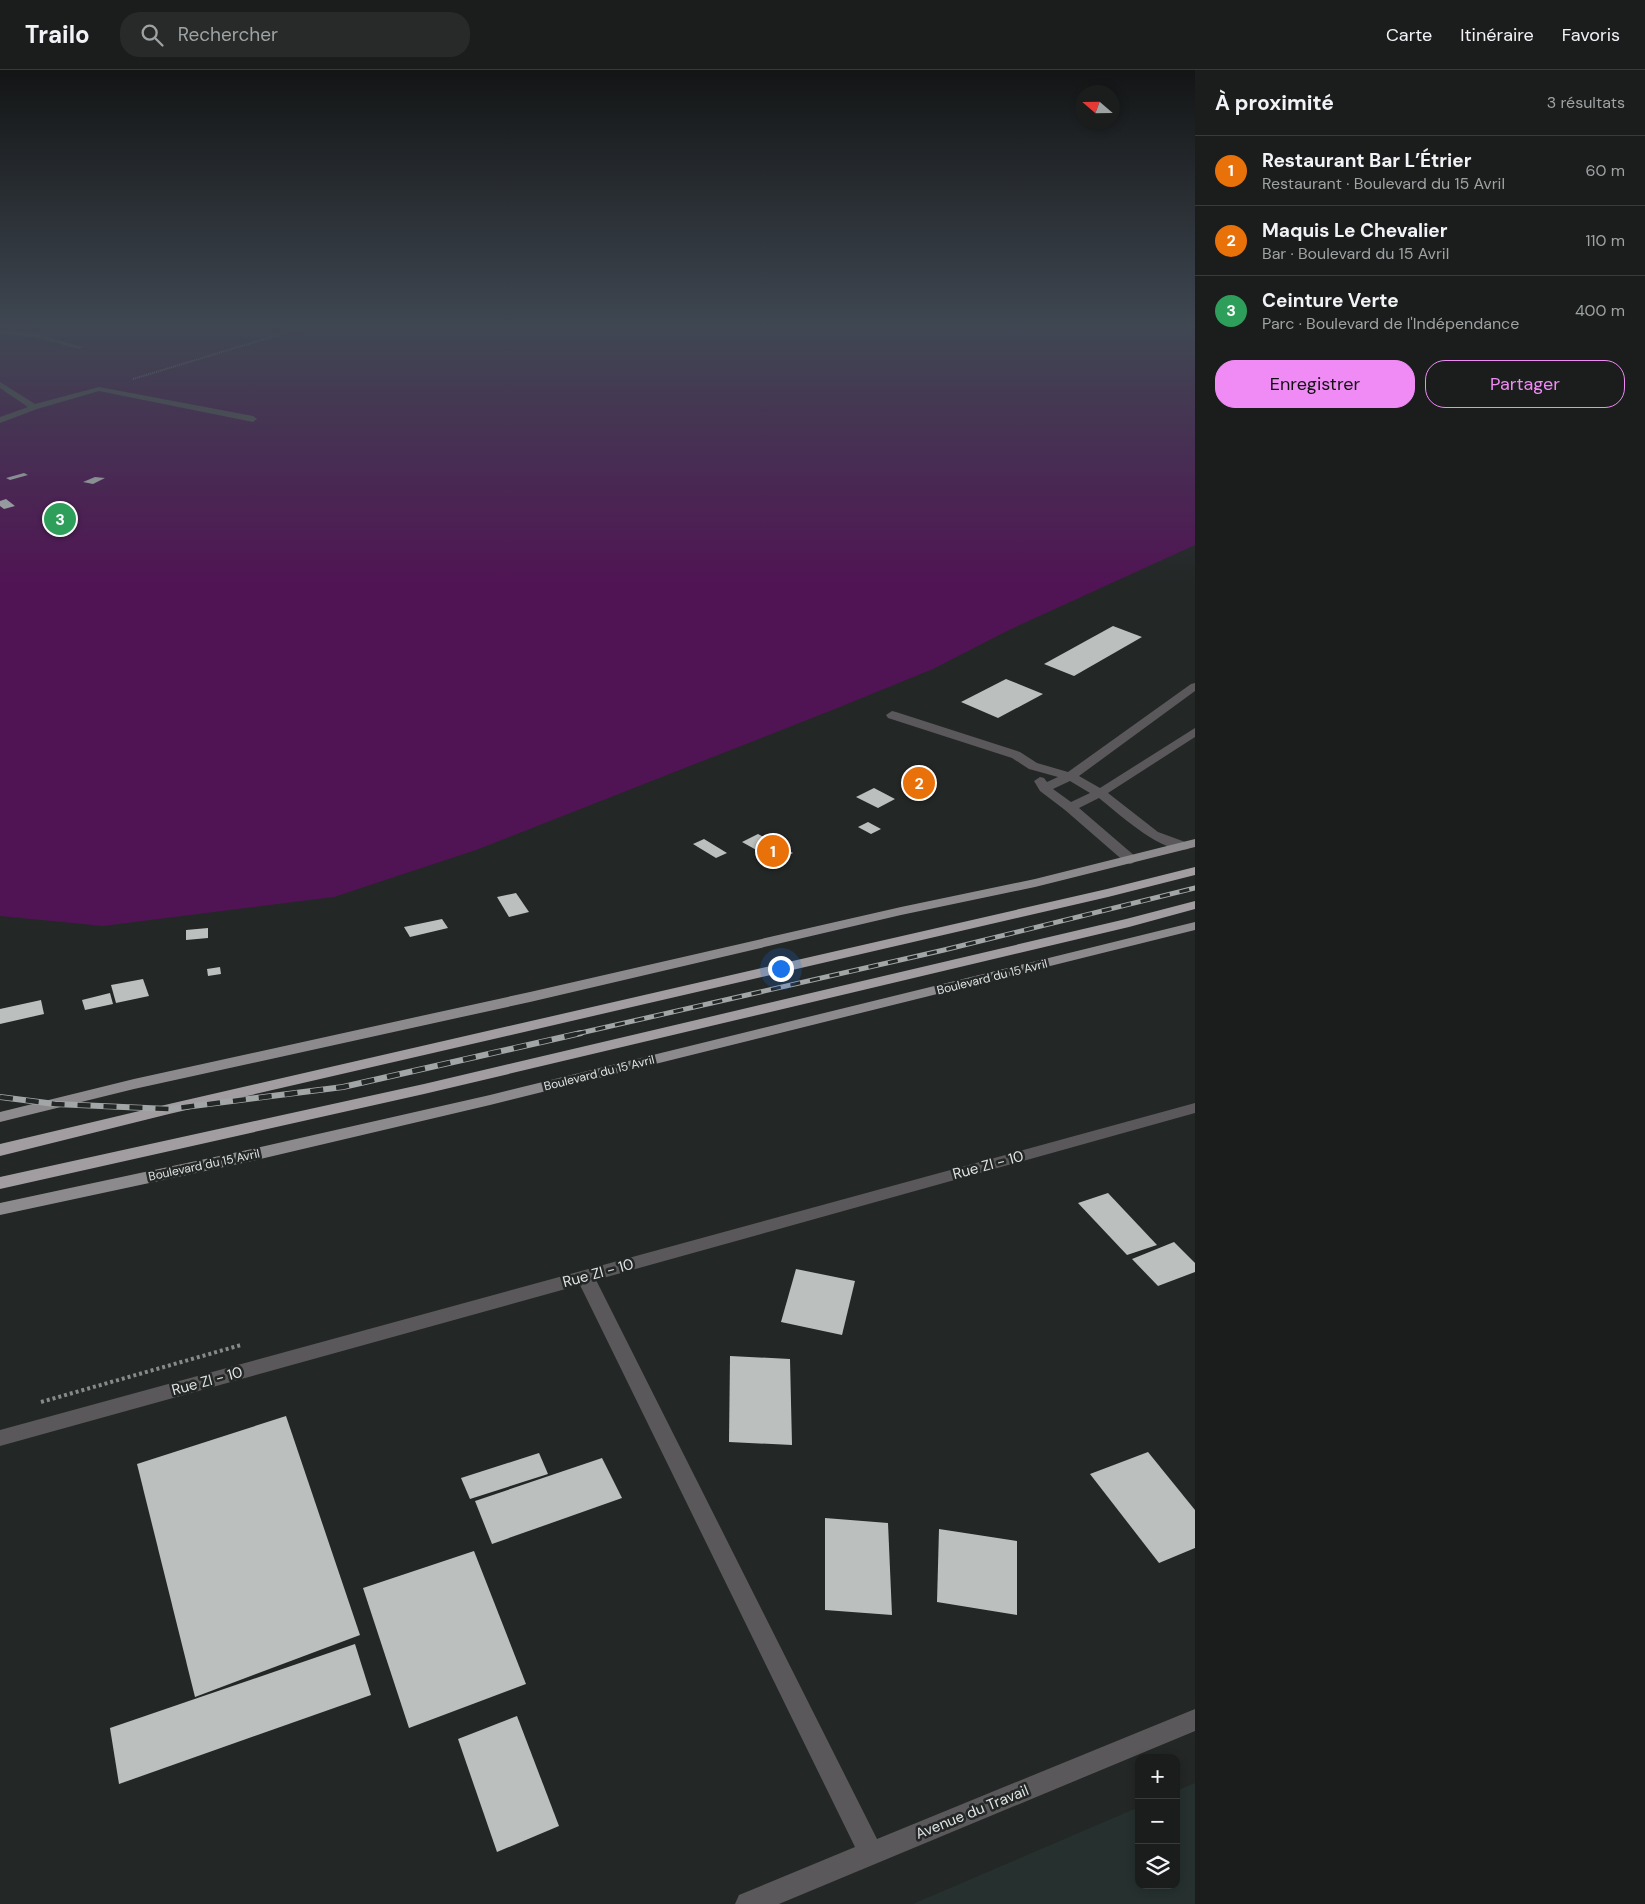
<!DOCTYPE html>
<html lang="fr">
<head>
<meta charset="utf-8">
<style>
	:root { --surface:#1a1d1c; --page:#272a29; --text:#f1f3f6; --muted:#9fa2a3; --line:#383b3b; --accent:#f08bf6 }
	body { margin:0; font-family:"DM Sans",sans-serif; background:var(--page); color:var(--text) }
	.controls { position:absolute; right:15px; bottom:15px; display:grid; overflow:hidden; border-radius:10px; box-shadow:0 2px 8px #0003 }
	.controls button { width:45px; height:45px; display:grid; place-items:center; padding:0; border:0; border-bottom:1px solid var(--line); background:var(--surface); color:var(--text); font:25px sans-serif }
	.compass { position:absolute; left:1075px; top:15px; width:45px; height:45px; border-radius:50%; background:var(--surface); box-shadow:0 2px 8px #0003; rotate:290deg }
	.you { position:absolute; left:780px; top:898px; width:18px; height:18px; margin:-12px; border:4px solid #fff; border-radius:50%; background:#1a73e8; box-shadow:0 0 0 8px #1a73e833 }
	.badge { display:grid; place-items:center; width:32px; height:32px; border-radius:50%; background:var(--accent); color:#fff; font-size:16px; font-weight:700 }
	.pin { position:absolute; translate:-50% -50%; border:2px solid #fff; box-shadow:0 1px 5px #0006 }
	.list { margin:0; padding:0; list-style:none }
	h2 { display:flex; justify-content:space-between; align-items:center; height:65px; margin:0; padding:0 20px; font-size:21px }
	h2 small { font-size:16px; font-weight:400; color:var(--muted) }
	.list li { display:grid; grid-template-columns:32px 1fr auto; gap:15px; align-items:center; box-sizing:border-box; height:70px; padding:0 20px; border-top:1px solid var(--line) }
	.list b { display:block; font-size:19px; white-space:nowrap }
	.list p { margin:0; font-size:16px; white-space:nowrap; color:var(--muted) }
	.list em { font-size:16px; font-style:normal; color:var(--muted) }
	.actions { display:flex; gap:10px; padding:15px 20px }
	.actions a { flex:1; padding:11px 0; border:1px solid var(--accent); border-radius:20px; text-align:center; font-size:18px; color:var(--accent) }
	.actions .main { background:var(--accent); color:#111 }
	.icon { flex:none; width:28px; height:28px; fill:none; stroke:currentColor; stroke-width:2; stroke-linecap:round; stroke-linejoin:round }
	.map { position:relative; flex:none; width:1195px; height:1834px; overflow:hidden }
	header { display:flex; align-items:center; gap:30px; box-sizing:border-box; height:70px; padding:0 25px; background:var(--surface); border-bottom:1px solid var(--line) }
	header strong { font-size:24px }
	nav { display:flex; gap:28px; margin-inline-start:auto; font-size:18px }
	.search { width:350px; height:45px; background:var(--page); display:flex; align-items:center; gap:12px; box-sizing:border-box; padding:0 18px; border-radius:20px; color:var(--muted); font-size:19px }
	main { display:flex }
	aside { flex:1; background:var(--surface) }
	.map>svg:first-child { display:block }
	.built { fill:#26312f }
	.green { fill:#501454 }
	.building { fill:#bbc0bf }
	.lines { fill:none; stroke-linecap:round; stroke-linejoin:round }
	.path-far1 { stroke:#868a89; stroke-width:2; stroke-dasharray:1 1; stroke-linecap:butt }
	.path { stroke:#868a89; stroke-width:4; stroke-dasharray:3 3; stroke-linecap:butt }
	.minor { fill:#5a585a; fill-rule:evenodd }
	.major { fill:#8d8a8d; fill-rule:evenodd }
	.highway { fill:#a19da1; fill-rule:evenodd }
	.rail-far1-casing { stroke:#a3a6a6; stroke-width:5 }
	.rail-casing { stroke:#a3a6a6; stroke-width:6 }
	.rail-far1 { stroke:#232726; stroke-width:3; stroke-dasharray:10; stroke-linecap:butt }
	.rail { stroke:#232726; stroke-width:4.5; stroke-dasharray:13; stroke-linecap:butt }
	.labels { text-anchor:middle; stroke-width:5; stroke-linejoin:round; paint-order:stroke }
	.street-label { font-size:12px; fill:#e0e3e3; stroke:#232726 }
	.near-street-label { font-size:15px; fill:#e0e3e3; stroke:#232726 }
</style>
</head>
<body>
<header>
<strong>Trailo</strong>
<div class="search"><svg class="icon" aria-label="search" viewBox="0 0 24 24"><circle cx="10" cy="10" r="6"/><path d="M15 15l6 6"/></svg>Rechercher</div>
<nav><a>Carte</a><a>Itinéraire</a><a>Favoris</a></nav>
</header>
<main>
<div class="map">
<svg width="1195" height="1834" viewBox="0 0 1195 1834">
	<rect width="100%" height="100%" fill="#232726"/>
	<path class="built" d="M1195,1713V1834H913L1139,1737V1815H1176V1721Z"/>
	<path class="green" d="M0,257H1195V475L1009,560L933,599L835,639L476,780L334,827L103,856L0,846Z"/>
	<g class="building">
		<path d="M24,403L28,405L10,410L6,408Z"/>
		<path d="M95,407L105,408L93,414L83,412Z"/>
		<path d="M6,429L15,436L4,439L0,436V431Z"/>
		<path d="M1113,556L1142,567L1074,606L1044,594Z"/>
		<path d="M1006,609L1043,624L998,648L961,632Z"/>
		<path d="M874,718L895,729L878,738L856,727Z"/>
		<path d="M868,752L881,759L871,764L858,757Z"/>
		<path d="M758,764L793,783L776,791L742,772Z"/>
		<path d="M704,769L727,783L716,788L693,774Z"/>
		<path d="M516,823L529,842L509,847L497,827Z"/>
		<path d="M442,849L448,858L410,867L404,857Z"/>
		<path d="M208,858V868L186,870V860Z"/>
		<path d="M220,897L221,904L208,906L207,899Z"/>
		<path d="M143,909L149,926L116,933L111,915Z"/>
		<path d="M110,923L113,934L85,940L82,930Z"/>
		<path d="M41,930L44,944L0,954V939Z"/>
		<path d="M1108,1123L1157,1175L1127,1185L1078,1133Z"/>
		<path d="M1174,1172L1195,1193V1202L1158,1216L1132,1189Z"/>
		<path d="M796,1199L855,1211L842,1265L781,1252Z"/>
		<path d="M730,1286L790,1289L792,1375L729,1372Z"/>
		<path d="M286,1346L360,1565L195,1627L137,1394Z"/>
		<path d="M1148,1382L1195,1440V1478L1159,1493L1090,1404Z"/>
		<path d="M539,1383L548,1404L470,1429L461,1408Z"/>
		<path d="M602,1388L622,1428L492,1474L475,1431Z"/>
		<path d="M825,1448L888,1453L892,1545L825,1540Z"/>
		<path d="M939,1459L1017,1471V1545L937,1532Z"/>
		<path d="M474,1481L526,1614L409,1658L363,1518Z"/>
		<path d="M355,1574L371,1625L119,1714L110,1658Z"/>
		<path d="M517,1646L559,1756L497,1782L458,1669Z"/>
	</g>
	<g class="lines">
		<path class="path-far1" d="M133,309L304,257"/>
		<path class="path" d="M41,1332L241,1275"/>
		<g class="minor">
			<path d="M0,260L34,263L83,277L79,279L34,267L0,264Z"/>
			<path d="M0,312L35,334L99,317L253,346L257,349L253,352L99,321L37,339L0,353V347L28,337L0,318Z"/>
			<path d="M1195,613V621L1079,706L1100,718L1195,658V667L1108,723L1158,762L1188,773L1190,776L1188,779C1163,785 1118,743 1099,728L1079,738L1136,787L1138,790L1131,794L1126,793L1065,740L1040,721L1034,711L1040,707L1044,708L1047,712L1058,707L1029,699L1012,688L888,648L886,645L892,641L896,642L1020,682L1037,693L1068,702L1191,614ZM1070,711L1090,723L1071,732L1053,719Z"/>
			<path d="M1195,1033V1043L596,1210L877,1769L1195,1639V1661L779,1834H735L739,1825L855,1777L580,1215L0,1376V1360Z"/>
		</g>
		<g class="major">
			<path d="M1195,769V777L1035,817L901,845L530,932L134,1019L0,1052V1042L134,1009L530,922L901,837L1035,809Z"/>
			<path d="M1195,852V860L490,1035L252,1091L0,1145V1133L252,1079L490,1025Z"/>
		</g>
		<g class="highway">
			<path d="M1195,797V805L1108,827L169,1044L0,1086V1074L169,1034L1107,819Z"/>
			<path d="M1195,831V839L1129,857L424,1024L0,1119V1107L424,1014L1126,849Z"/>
		</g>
		<g class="rail-far1-casing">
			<path id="rail-far1" d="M576,964L944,880L1195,818"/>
		</g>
		<g class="rail-casing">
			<path id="rail" d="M0,1027L55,1034L169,1039L343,1017L581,963"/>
		</g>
		<use href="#rail-far1" class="rail-far1"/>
		<use href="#rail" class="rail"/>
	</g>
	<linearGradient id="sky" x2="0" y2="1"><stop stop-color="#131515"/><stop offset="0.5" stop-color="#3f4752"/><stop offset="1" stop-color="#3f4752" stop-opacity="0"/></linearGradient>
	<rect width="1195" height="514" fill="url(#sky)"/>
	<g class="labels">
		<g class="street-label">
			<text transform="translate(992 907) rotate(-14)" y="4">Boulevard du 15 Avril</text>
			<text transform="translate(599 1003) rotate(-14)" y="4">Boulevard du 15 Avril</text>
			<text transform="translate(204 1095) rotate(-12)" y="4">Boulevard du 15 Avril</text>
		</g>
		<g class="near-street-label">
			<text transform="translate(988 1095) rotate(-15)" y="5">Rue ZI - 10</text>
			<text transform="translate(598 1203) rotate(-15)" y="5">Rue ZI - 10</text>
			<text transform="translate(207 1311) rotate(-15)" y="5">Rue ZI - 10</text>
			<text transform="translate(972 1742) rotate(-22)" y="5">Avenue du Travail</text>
		</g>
	</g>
</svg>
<div class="controls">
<button>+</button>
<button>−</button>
<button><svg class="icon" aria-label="layers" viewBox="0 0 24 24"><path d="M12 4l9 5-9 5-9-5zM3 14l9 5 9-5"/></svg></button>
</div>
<svg class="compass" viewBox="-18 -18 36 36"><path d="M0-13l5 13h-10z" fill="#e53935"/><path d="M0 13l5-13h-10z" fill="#9fa2a3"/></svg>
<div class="you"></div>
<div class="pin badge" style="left:773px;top:781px;background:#e8710a">1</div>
<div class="pin badge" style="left:919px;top:713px;background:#e8710a">2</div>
<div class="pin badge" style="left:60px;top:449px;background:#2e9e5b">3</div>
</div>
<aside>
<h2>À proximité<small>3 résultats</small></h2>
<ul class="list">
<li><span class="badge" style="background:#e8710a">1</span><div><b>Restaurant Bar L’Étrier</b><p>Restaurant · Boulevard du 15 Avril</p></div><em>60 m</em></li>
<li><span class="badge" style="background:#e8710a">2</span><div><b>Maquis Le Chevalier</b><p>Bar · Boulevard du 15 Avril</p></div><em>110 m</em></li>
<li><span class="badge" style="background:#2e9e5b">3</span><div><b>Ceinture Verte</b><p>Parc · Boulevard de l'Indépendance</p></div><em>400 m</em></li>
</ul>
<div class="actions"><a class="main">Enregistrer</a><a>Partager</a></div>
</aside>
</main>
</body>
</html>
